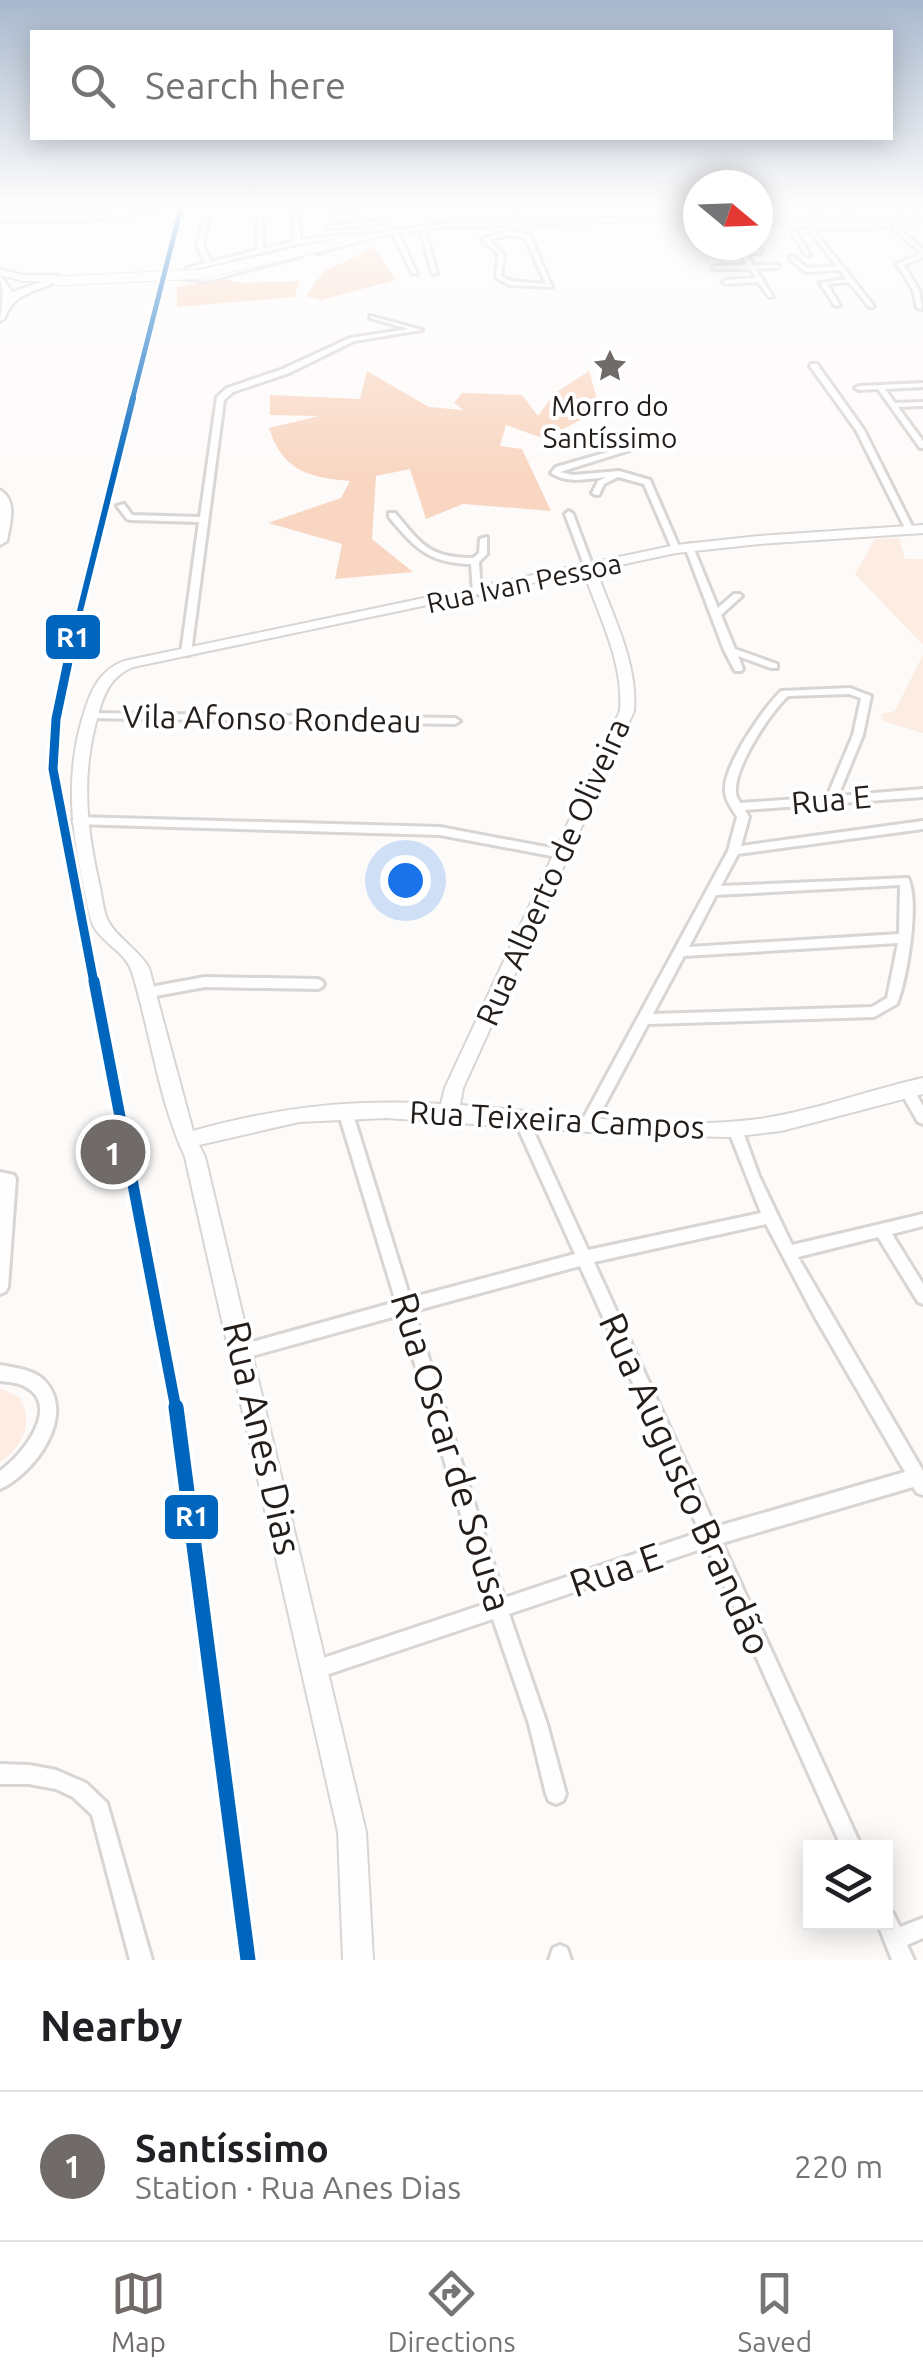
<!DOCTYPE html>
<html lang="en">
<head>
<meta charset="utf-8">
<style>
	:root { --surface:#fff; --page:#f6f6f6; --text:#202124; --muted:#757577; --line:#e0e0e0; --accent:#706b69 }
	body { margin:0; font-family:Ubuntu,sans-serif; background:var(--page); color:var(--text) }
	.controls { position:absolute; right:30px; bottom:30px; display:grid; overflow:hidden; border-radius:0px; box-shadow:0 5px 25px #0003 }
	.controls button { width:90px; height:90px; display:grid; place-items:center; padding:0; border:0; border-bottom:2px solid var(--line); background:var(--surface); color:var(--text); font:50px sans-serif }
	.compass { position:absolute; left:683px; top:170px; width:90px; height:90px; border-radius:50%; background:var(--surface); box-shadow:0 5px 25px #0003; rotate:109deg }
	.you { position:absolute; left:405px; top:880px; width:35px; height:35px; margin:-25px; border:8px solid #fff; border-radius:50%; background:#1a73e8; box-shadow:0 0 0 15px #1a73e833 }
	.badge { display:grid; place-items:center; width:65px; height:65px; border-radius:50%; background:var(--accent); color:#fff; font-size:32px; font-weight:700 }
	.pin { position:absolute; translate:-50% -50%; border:5px solid #fff; box-shadow:0 2px 10px #0006 }
	.list { margin:0; padding:0; list-style:none }
	h2 { display:flex; justify-content:space-between; align-items:center; height:130px; margin:0; padding:0 40px; font-size:42px }
	h2 small { font-size:32px; font-weight:400; color:var(--muted) }
	.list li { display:grid; grid-template-columns:65px 1fr auto; gap:30px; align-items:center; box-sizing:border-box; height:150px; padding:0 40px; border-top:2px solid var(--line) }
	.list b { display:block; font-size:38px; white-space:nowrap }
	.list p { margin:0; font-size:32px; white-space:nowrap; color:var(--muted) }
	.list em { font-size:32px; font-style:normal; color:var(--muted) }
	.icon { flex:none; width:55px; height:55px; fill:none; stroke:currentColor; stroke-width:2; stroke-linecap:round; stroke-linejoin:round }
	.map { position:relative; flex:none; width:923px; height:1960px; overflow:hidden }
	.search { position:absolute; background:var(--surface); box-shadow:0 5px 25px #0003; left:30px; right:30px; top:30px; height:110px; display:flex; align-items:center; gap:25px; box-sizing:border-box; padding:0 35px; border-radius:0px; color:var(--muted); font-size:38px }
	.sheet { height:280px; background:var(--surface) }
	nav { display:flex; justify-content:space-around; align-items:center; box-sizing:border-box; height:140px; border-top:2px solid var(--line); background:var(--surface); font-size:28px; color:var(--muted) }
	nav a { display:grid; justify-items:center; gap:5px }
	nav .on { color:var(--accent) }
	.map>svg:first-child { display:block }
	.green { fill:#fcece2 }
	.forest { fill:#f9d6c1 }
	.lines { fill:none; stroke-linecap:round; stroke-linejoin:round }
	.street-casing { stroke:#d9d5d3; stroke-width:6 }
	.secondary-casing { stroke:#d9d5d3; stroke-width:4 }
	.primary-casing { stroke:#d9d5d3; stroke-width:5 }
	.street { fill:#fffefe; fill-rule:evenodd }
	.secondary { fill:#fffefe; fill-rule:evenodd }
	.primary { fill:#fffefe; fill-rule:evenodd }
	.secondary-bridge-casing { stroke:#d9d5d3; stroke-width:11; stroke-linecap:butt }
	.secondary-bridge { stroke:#fffefe; stroke-width:9 }
	.rail-1-far4-casing { stroke:#fff; stroke-width:9 }
	.rail-1-far3-casing { stroke:#fff; stroke-width:11 }
	.rail-1-far2-casing { stroke:#fff; stroke-width:15 }
	.rail-1-far1-casing { stroke:#fff; stroke-width:19 }
	.rail-1-casing { stroke:#fff; stroke-width:22 }
	.rail-1-far4 { stroke:#0065bd; stroke-width:5 }
	.rail-1-far3 { stroke:#0065bd; stroke-width:6 }
	.rail-1-far2 { stroke:#0065bd; stroke-width:9 }
	.rail-1-far1 { stroke:#0065bd; stroke-width:11 }
	.rail-1 { stroke:#0065bd; stroke-width:15 }
	.labels { text-anchor:middle; stroke-width:8; stroke-linejoin:round; paint-order:stroke }
	.far-poi-label { font-size:28px; fill:#241e1b; stroke:#fff }
	.far-street-label { font-size:28px; fill:#241e1b; stroke:#fff }
	.street-label { font-size:32px; fill:#241e1b; stroke:#fff }
	.near-street-label { font-size:38px; fill:#241e1b; stroke:#fff }
	.line-badge { stroke:#fff; stroke-width:4 }
	.badge-label { font-size:28px; text-anchor:middle; font-weight:bold; fill:#fff }
</style>
</head>
<body>
<div class="map">
<svg width="923" height="1960" viewBox="0 0 923 1960">
	<rect width="100%" height="100%" fill="#fdfbfa"/>
	<g class="green">
		<path d="M899,538L905,559H923V645L855,574L875,539Z"/>
		<path d="M923,655V733L883,721L881,714L895,711Z"/>
		<path d="M0,1388L20,1398C34,1423 23,1447 0,1462Z"/>
	</g>
	<g class="forest">
		<path d="M374,248L396,280L321,300L306,296L324,271Z"/>
		<path d="M223,279L242,283L299,281L295,297L177,307V287Z"/>
		<path d="M367,371L429,407L464,410L454,403L462,393L522,395L538,416L555,393L589,371L600,409L545,439L506,425L500,446L522,449L551,511L463,504L426,519L410,469L376,476L372,539L413,572L335,579L342,544L268,523L341,498L350,481C309,477 283,472 269,428L319,416L270,415V395L360,399Z"/>
	</g>
	<g class="lines">
		<g class="street-casing">
			<g id="street">
				<path d="M154,204H160L153,212L80,221H0V217H80L151,208Z"/>
				<path d="M257,204H263V249L294,241L293,210L296,208L299,210L300,240L352,234L355,236L297,244L191,270L187,275L207,277L298,254L301,256L207,281L180,278L187,268L205,263L197,245L204,218L209,219L203,245L211,262L257,250Z"/>
				<path d="M409,204H434L331,213L328,211Z"/>
				<path d="M472,204H478L480,225L475,224Z"/>
				<path d="M520,204H526L524,225L521,227L518,225Z"/>
				<path d="M662,204H668L675,218H671Z"/>
				<path d="M777,204H783L799,227H795Z"/>
				<path d="M808,204H814L832,228H828Z"/>
				<path d="M841,204H847L866,228H862Z"/>
				<path d="M895,204H901L917,220V222H913Z"/>
				<path d="M388,220L390,223L330,228L327,226Z"/>
				<path d="M895,226L923,249V257L904,265L919,290L922,309L917,308L913,290L897,264L922,253L893,229Z"/>
				<path d="M789,227H793L810,255H806Z"/>
				<path d="M811,227L874,306L873,307H869L849,282L827,284L840,305L835,306L820,283L846,279L840,270L806,272L790,259V257H794L807,268L837,266L808,229Z"/>
				<path d="M420,228L425,229L437,274L432,273Z"/>
				<path d="M395,230L398,232L417,274L412,273L392,232Z"/>
				<path d="M508,231L529,234L552,287L510,285L496,278L498,254L482,239ZM508,235L525,237L546,284L511,281L501,276L504,254L489,240Z"/>
				<path d="M368,235L370,238L317,253L314,251Z"/>
				<path d="M734,245H740L743,249L762,250L760,253H746L753,265H779L777,268L756,269L773,297H769L758,282L726,284L723,282L726,280L756,278L750,269H713L715,266L747,265L739,253L710,254L707,252L710,250H737Z"/>
				<path d="M370,316L422,330L354,341L289,373L233,392L224,400L191,653L189,655H183L181,653L199,522L130,520L127,519L117,506L124,504L132,515L200,517L217,397L227,388L283,369L350,338L409,329L370,318Z"/>
				<path d="M811,364H817L864,430L914,530L913,532L906,530L856,430L810,366Z"/>
				<path d="M923,383V387L885,389L895,403L923,402V406L898,407L923,441V448H920L878,389L859,390L855,388L859,386Z"/>
				<path d="M649,440L656,442L560,472L573,475L619,471L650,480L680,549L679,551L672,549L644,484L618,477L604,484L599,495H596L592,493L598,481L606,477C587,479 568,484 551,473L556,467Z"/>
				<path d="M569,511L573,514L594,570L593,572L586,570L565,514Z"/>
				<path d="M389,513H395C421,544 429,558 473,558L479,553L480,539L487,537V554L479,562L481,595L473,593L471,564C428,563 415,548 389,517Z"/>
				<path d="M689,544L693,547L718,608L734,594H740L742,596L721,615L735,649L777,664V668H771L738,656L743,669L741,671H735L724,650L685,547Z"/>
				<path d="M850,688L871,696L863,735L838,796L923,789V797L745,810L749,817L741,846L923,821V829L738,854L721,886L908,878C920,902 907,978 897,1004L874,1017L648,1024L593,1127L588,1129L583,1127L581,1123L583,1119L728,851L737,817C732,808 724,799 725,788C726,762 763,709 781,691ZM849,694L861,698L853,735L827,797L740,803C737,796 735,796 736,788C737,763 770,713 788,696ZM900,885L899,934L689,947L716,895ZM898,943L887,998L872,1007L653,1014L684,956Z"/>
				<path d="M90,713L455,718L460,721L455,724L86,718V714Z"/>
				<path d="M78,817L440,827L562,850L568,854L562,858L440,835L74,824L72,821Z"/>
				<path d="M205,977L318,979L322,981L324,984L322,987L318,989L205,987L145,998L141,996L139,993L141,990L145,988Z"/>
				<path d="M906,1084L911,1085L923,1106V1124L918,1122L899,1089L901,1085Z"/>
				<path d="M345,1105L350,1107L352,1111L410,1298L575,1254L514,1119L516,1115L521,1113L526,1115L528,1119L588,1250L761,1213L728,1129L730,1125L735,1123L740,1125L742,1129L759,1176L792,1245L923,1214V1226L892,1234L923,1284V1304L918,1302L878,1237L798,1257L923,1471V1495L917,1493L913,1487L722,1543L862,1848H842L707,1547L509,1614L547,1724L566,1794L563,1801L556,1804L549,1801L546,1794L529,1724L493,1619L317,1678L310,1676L308,1669L310,1662L317,1660L488,1603L400,1315L241,1359L235,1357L233,1352L235,1347L241,1345L396,1302L338,1111L340,1107ZM766,1224L815,1317L905,1472L715,1527L594,1262ZM580,1266L700,1532L504,1598L414,1311Z"/>
				<path d="M0,1172L14,1175L16,1179L8,1287L5,1292L0,1294Z"/>
				<path d="M0,1365C15,1368 32,1369 44,1380C78,1415 34,1474 0,1489V1471C22,1456 63,1405 24,1386C17,1382 8,1382 0,1381Z"/>
				<path d="M0,1764L29,1765L56,1770L86,1783L107,1803L152,1960H130L92,1815L73,1797L56,1789L29,1784H0Z"/>
				<path d="M886,1910L893,1913L900,1927L923,1918V1938L907,1945L914,1960H892L877,1922H886Z"/>
				<path d="M560,1945L567,1948L571,1960H549L553,1948Z"/>
			</g>
		</g>
		<g class="secondary-casing">
			<g id="secondary">
				<path d="M698,215V219L433,228L323,245L319,242L433,224Z"/>
				<path d="M923,217V221L864,230L758,225V221L864,224Z"/>
				<path d="M0,269L23,275H59L63,278L59,281H23L0,275Z"/>
				<path d="M923,525V533L759,544L676,553L596,570C612,615 638,662 634,711L463,1088L460,1105C556,1112 662,1132 759,1119C815,1111 868,1090 923,1078V1094L781,1131L731,1137L633,1135L386,1118L299,1122L199,1145L205,1157L366,1832L373,1960H343L338,1832L185,1157C158,1098 151,1034 132,972C126,952 103,944 93,925C88,914 87,900 84,888C71,828 65,773 84,713C91,690 100,670 124,661L676,545L759,536ZM584,572C599,617 624,662 620,711L445,1088L441,1104C351,1099 279,1107 193,1131L149,968C138,949 116,937 108,921C103,911 102,895 99,883C86,825 81,773 98,715C104,693 111,676 133,667Z"/>
			</g>
		</g>
		<g class="primary-casing">
			<g id="primary">
				<path d="M0,275L12,292L52,278L57,281C36,293 14,291 5,318L0,321L3,294Z"/>
				<path d="M0,490C18,501 10,523 7,541L0,545Z"/>
			</g>
		</g>
		<use href="#street" class="street"/>
		<use href="#secondary" class="secondary"/>
		<use href="#primary" class="primary"/>
		<g class="secondary-bridge-casing">
			<path id="secondary-bridge" d="M57,281L202,274L328,245"/>
		</g>
		<use href="#secondary-bridge" class="secondary-bridge"/>
		<g class="rail-1-far4-casing">
			<path id="rail-1-far4" d="M132,401L182,204"/>
		</g>
		<g class="rail-1-far3-casing">
			<path id="rail-1-far3" d="M69,655L133,398"/>
		</g>
		<g class="rail-1-far2-casing">
			<path id="rail-1-far2" d="M70,652L56,719L53,769L94,983"/>
		</g>
		<g class="rail-1-far1-casing">
			<path id="rail-1-far1" d="M94,981L176,1409"/>
		</g>
		<g class="rail-1-casing">
			<path id="rail-1" d="M176,1407L248,1960"/>
		</g>
		<use href="#rail-1-far4" class="rail-1-far4"/>
		<use href="#rail-1-far3" class="rail-1-far3"/>
		<use href="#rail-1-far2" class="rail-1-far2"/>
		<use href="#rail-1-far1" class="rail-1-far1"/>
		<use href="#rail-1" class="rail-1"/>
	</g>
	<linearGradient id="sky" x2="0" y2="1"><stop stop-color="#a8b8cd"/><stop offset="0.43" stop-color="#fefdfd"/><stop offset="1" stop-color="#fefdfd" stop-opacity="0"/></linearGradient>
	<rect width="923" height="478" fill="url(#sky)"/>
	<defs>
		<g id="sight-bare" transform="scale(2.7)"><path d="M0-6L1.8-2.2L6-1.7L2.9 1.2L3.7 5.4L0 3.3L-3.7 5.4L-2.9 1.2L-6-1.7L-1.8-2.2Z" fill="#706b69" stroke="#fff" stroke-width="2.5" paint-order="stroke"/></g>
	</defs>
	<g fill-rule="evenodd">
		<use href="#sight-bare" x="610" y="366"/>
	</g>
	<g class="labels">
		<g class="far-poi-label">
			<text x="610" y="416">Morro do<tspan x="610" dy="32">Santíssimo</tspan></text>
		</g>
		<g class="far-street-label">
			<text transform="translate(524 583) rotate(-12)" y="10">Rua Ivan Pessoa</text>
		</g>
		<g class="street-label">
			<text transform="translate(272 719) rotate(1)" y="11">Vila Afonso Rondeau</text>
			<text transform="translate(831 800) rotate(-5)" y="11">Rua E</text>
			<text transform="translate(553 872) rotate(-66)" y="11">Rua Alberto de Oliveira</text>
			<text transform="translate(557 1120) rotate(3)" y="11">Rua Teixeira Campos</text>
		</g>
		<g class="near-street-label">
			<text transform="translate(262 1438) rotate(77)" y="13">Rua Anes Dias</text>
			<text transform="translate(451 1452) rotate(73)" y="13">Rua Oscar de Sousa</text>
			<text transform="translate(685 1484) rotate(66)" y="13">Rua Augusto Brandão</text>
			<text transform="translate(616 1570) rotate(-19)" y="13">Rua E</text>
		</g>
	</g>
	<g class="line-badge">
		<rect x="44" y="613" width="58" height="48" rx="10" fill="#0065bd"/>
		<rect x="163" y="1493" width="57" height="48" rx="10" fill="#0065bd"/>
	</g>
	<g class="badge-label">
		<text x="73" y="647">R1</text>
		<text x="192" y="1526">R1</text>
	</g>
</svg>
<div class="controls">
<button><svg class="icon" aria-label="layers" viewBox="0 0 24 24"><path d="M12 4l9 5-9 5-9-5zM3 14l9 5 9-5"/></svg></button>
</div>
<svg class="compass" viewBox="-18 -18 36 36"><path d="M0-13l5 13h-10z" fill="#e53935"/><path d="M0 13l5-13h-10z" fill="#757577"/></svg>
<div class="you"></div>
<div class="pin badge" style="left:113px;top:1152px">1</div>
<div class="search"><svg class="icon" aria-label="search" viewBox="0 0 24 24"><circle cx="10" cy="10" r="6"/><path d="M15 15l6 6"/></svg>Search here</div>
</div>
<section class="sheet">
<h2>Nearby<small></small></h2>
<ul class="list">
<li><span class="badge">1</span><div><b>Santíssimo</b><p>Station · Rua Anes Dias</p></div><em>220 m</em></li>
</ul>
</section>
<nav>
<a class="on"><svg class="icon" aria-label="map" viewBox="0 0 24 24"><path d="M3 6l6-2 6 2 6-2v14l-6 2-6-2-6 2zM9 4v14M15 6v14"/></svg>Map</a>
<a><svg class="icon" aria-label="directions" viewBox="0 0 24 24"><path d="M12 3l9 9-9 9-9-9zM9 14v-3h6M13 9l2 2-2 2"/></svg>Directions</a>
<a><svg class="icon" aria-label="saved" viewBox="0 0 24 24"><path d="M7 4h10v16l-5-4-5 4z"/></svg>Saved</a>
</nav>
</body>
</html>
